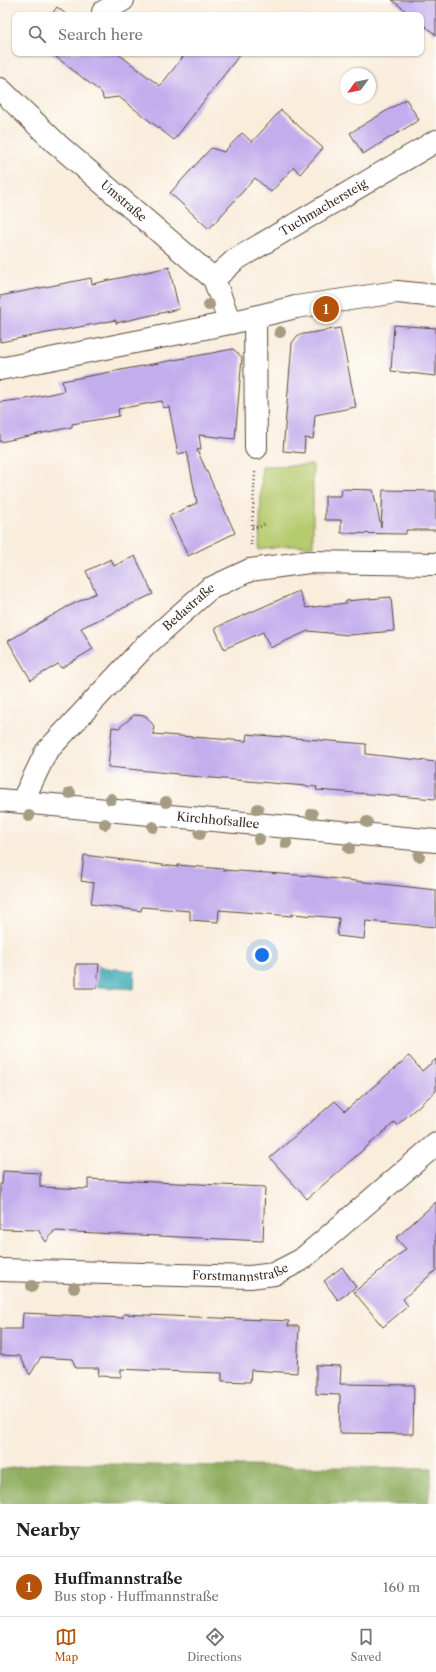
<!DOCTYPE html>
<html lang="en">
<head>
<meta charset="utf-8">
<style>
	:root { --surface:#fff; --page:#f2f2f2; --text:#222; --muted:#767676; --line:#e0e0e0; --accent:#b45309 }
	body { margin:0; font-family:"Libre Caslon Text",serif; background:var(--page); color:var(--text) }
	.compass { position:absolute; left:340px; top:68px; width:36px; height:36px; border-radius:50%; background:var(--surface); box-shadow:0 1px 3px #0004; rotate:237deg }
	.you { position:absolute; left:262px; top:955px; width:14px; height:14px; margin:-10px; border:3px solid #fff; border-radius:50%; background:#1a73e8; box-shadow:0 0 0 6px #1a73e833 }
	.badge { display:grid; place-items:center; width:26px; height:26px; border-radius:50%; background:var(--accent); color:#fff; font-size:13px; font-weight:700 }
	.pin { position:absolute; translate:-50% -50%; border:2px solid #fff; box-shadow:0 1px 4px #0006 }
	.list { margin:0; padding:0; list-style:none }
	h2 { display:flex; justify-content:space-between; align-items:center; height:52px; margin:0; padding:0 16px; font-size:17px }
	h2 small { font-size:13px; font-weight:400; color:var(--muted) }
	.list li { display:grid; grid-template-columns:26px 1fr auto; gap:12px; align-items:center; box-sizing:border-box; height:60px; padding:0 16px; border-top:1px solid var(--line) }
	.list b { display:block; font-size:15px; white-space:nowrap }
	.list p { margin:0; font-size:13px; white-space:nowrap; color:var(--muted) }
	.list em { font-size:13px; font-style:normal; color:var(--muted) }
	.icon { flex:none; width:22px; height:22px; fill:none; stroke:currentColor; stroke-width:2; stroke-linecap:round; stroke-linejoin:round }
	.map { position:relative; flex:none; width:436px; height:1504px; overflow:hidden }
	.search { position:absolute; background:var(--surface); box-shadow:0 1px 3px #0004; left:12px; right:12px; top:12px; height:44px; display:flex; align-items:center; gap:10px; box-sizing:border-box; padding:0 14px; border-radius:8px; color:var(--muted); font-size:15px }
	.sheet { height:112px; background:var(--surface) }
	nav { display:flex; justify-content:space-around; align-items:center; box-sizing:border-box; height:56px; border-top:1px solid var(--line); background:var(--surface); font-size:11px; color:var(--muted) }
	nav a { display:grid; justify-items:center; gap:2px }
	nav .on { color:var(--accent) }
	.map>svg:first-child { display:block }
	.green { fill:#b6ca6e; stroke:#787a46 }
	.forest { fill:#90ae61; stroke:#666c40 }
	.water { fill:#3aacb4; stroke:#3a6b69 }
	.building { fill:#c3aeed }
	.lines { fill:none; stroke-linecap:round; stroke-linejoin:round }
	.minor-casing { stroke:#58473a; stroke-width:24 }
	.path { stroke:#58473a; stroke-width:2.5; stroke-dasharray:1 3; stroke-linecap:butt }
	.minor { stroke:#fff; stroke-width:22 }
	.tree { fill:#a59c81 }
	.labels { text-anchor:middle; stroke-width:3.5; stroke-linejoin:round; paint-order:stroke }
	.street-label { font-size:12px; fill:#3b2a1e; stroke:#fdfcf7 }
</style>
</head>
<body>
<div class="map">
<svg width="436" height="1504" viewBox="0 0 436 1504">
	<rect width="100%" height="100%" fill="#fdfcf7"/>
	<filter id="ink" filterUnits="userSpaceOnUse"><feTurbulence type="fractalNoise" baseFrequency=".025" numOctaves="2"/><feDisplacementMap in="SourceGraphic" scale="8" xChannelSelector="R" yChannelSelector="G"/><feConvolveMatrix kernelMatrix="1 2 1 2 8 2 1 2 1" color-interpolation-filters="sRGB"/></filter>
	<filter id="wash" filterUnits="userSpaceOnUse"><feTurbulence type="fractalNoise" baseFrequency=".012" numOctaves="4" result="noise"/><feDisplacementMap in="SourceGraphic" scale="16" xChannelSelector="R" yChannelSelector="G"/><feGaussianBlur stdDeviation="0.9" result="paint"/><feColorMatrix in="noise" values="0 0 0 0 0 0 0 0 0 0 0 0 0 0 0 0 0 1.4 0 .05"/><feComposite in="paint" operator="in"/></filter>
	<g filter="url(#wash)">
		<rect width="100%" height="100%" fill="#f9eddc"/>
		<path class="green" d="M313,465V546H288L259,550L262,466Z"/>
		<path class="forest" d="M52,1462L140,1465L432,1468L428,1504H0V1470Z"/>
		<path class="water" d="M99,967L135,971L134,989L97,987Z"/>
		<g id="blocks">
			<g class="building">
				<path d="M392,0H436V35L421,23V15H411Z"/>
				<path d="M57,7L67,15H51Z"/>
				<path d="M51,53H117L160,86L186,53H241L174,140L119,97L103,99L102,93Z"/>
				<path d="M406,99L419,120L363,154L350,133Z"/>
				<path d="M281,110L323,148L300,174L294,167L271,192L255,178L209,229L170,193L211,148L224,152L242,133L252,142Z"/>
				<path d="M169,267L179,309L116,323V320L0,342V296L91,278L92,284Z"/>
				<path d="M394,325L436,328V376L391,371Z"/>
				<path d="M340,328L356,407L315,415L313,439L305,438L304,453L283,451L292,343L298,335Z"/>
				<path d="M233,349L242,357L235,439L199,435L201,449L197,450L235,533L188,556L169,516L197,503L187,452L178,454L169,407L163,408L162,401L118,409L119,416L72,424V427L0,442V402L26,399L64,391L62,381Z"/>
				<path d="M342,489L373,490L381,527L383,490L436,491V530H406V534L341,533V520H325V496H341Z"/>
				<path d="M135,556L153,594L81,628L93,649L61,668L58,664L31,680L8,641L67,607L96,593L86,571L111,559L114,566Z"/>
				<path d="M299,591L306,608L346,603V601L391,597L394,631L349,635L308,631L270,648L263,632L224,649L215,628Z"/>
				<path d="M134,715L146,716L154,726L153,734L246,741L247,734L366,744V754L436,762V799L316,790L317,787L178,775V774L108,767L112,727L119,728Z"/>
				<path d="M84,855L178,867V865L223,869V870L311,876L436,890V927L366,921L364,939L337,936L339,918L292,914V916L219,910L218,922L190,920V911L142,907L141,911L91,904L94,883L81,881Z"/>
				<path d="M76,964H99L97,988H76Z"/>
				<path d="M409,1056L422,1071L436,1059V1091L397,1125L395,1122L307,1199L270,1158L335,1101L345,1111Z"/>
				<path d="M3,1171L40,1173V1187L88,1189V1179L265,1187L263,1241L54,1231L46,1242L38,1230L0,1229V1184H2Z"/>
				<path d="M436,1202V1270L403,1299L408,1306L383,1327L354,1292L406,1249L396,1238Z"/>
				<path d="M342,1267L356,1287L338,1300L324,1281Z"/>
				<path d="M23,1313L123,1318V1314L289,1321L288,1326H299L297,1373L251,1370L250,1382L222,1381V1373L160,1371L121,1369V1377L98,1376L99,1368H76L72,1359L41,1357L30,1375L20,1356L0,1355V1329H22Z"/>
				<path d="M316,1365L341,1366L340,1384L414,1385L413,1434L339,1433L340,1395L316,1394Z"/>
			</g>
		</g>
	</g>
	<g filter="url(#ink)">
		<use href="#blocks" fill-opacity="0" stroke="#58473a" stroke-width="1"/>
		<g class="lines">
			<g class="minor-casing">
				<g id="minor">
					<path d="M103,12L123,0"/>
					<path id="s1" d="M0,89L57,144L214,279L230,323"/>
					<path id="s2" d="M214,279L235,260L436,141"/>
					<path d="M255,317L256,448"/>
					<path d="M0,369L230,323L296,307L397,292L436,296"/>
					<path id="s3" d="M0,800L436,841"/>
					<path id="s4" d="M22,802L46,752L145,646L209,589L250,570L309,562L436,564"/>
					<path id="s5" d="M0,1270L250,1277L274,1274L301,1260L436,1144"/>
				</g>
			</g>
			<g class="path">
				<path d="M252,527H259L265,524"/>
				<path d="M251,545L255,472"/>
			</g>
			<use href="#minor" class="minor"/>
		</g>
		<g class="tree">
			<circle cx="209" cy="305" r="6"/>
			<circle cx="280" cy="332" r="6"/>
			<circle cx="70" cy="793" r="6"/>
			<circle cx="111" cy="799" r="6"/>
			<circle cx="166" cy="802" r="6"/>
			<circle cx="258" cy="809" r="6"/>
			<circle cx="312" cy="814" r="6"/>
			<circle cx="29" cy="816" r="6"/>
			<circle cx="367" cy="822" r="6"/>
			<circle cx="105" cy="824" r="6"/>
			<circle cx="153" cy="827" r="6"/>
			<circle cx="200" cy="834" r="6"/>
			<circle cx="259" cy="839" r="6"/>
			<circle cx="286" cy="843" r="6"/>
			<circle cx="349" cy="848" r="6"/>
			<circle cx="419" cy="856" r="6"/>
			<circle cx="32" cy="1286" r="6"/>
			<circle cx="74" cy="1288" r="6"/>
		</g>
	</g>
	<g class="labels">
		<g class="street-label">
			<text dy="4" stroke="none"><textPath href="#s1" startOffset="167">Umstraße</textPath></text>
			<text dy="4" stroke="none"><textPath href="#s2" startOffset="131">Tuchmachersteig</textPath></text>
			<text dy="4" stroke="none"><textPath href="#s4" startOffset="259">Bedastraße</textPath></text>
			<text dy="4" stroke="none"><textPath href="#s3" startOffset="219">Kirchhofsallee</textPath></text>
			<text dy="4" stroke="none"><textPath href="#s5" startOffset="241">Forstmannstraße</textPath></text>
		</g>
	</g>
</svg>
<svg class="compass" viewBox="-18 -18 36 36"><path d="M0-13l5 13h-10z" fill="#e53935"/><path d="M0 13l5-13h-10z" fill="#767676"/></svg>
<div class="you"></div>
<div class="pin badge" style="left:326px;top:309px">1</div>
<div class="search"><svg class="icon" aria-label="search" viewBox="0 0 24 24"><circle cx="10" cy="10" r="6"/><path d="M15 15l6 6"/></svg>Search here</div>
</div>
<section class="sheet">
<h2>Nearby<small></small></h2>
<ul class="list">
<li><span class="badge">1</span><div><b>Huffmannstraße</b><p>Bus stop · Huffmannstraße</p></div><em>160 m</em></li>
</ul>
</section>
<nav>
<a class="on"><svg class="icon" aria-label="map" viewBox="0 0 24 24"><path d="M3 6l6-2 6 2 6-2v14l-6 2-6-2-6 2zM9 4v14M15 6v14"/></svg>Map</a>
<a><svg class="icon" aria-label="directions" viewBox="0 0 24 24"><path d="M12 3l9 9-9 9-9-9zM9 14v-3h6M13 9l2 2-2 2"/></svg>Directions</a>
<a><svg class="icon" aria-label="saved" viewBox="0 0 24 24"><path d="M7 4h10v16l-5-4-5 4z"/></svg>Saved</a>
</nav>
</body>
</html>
